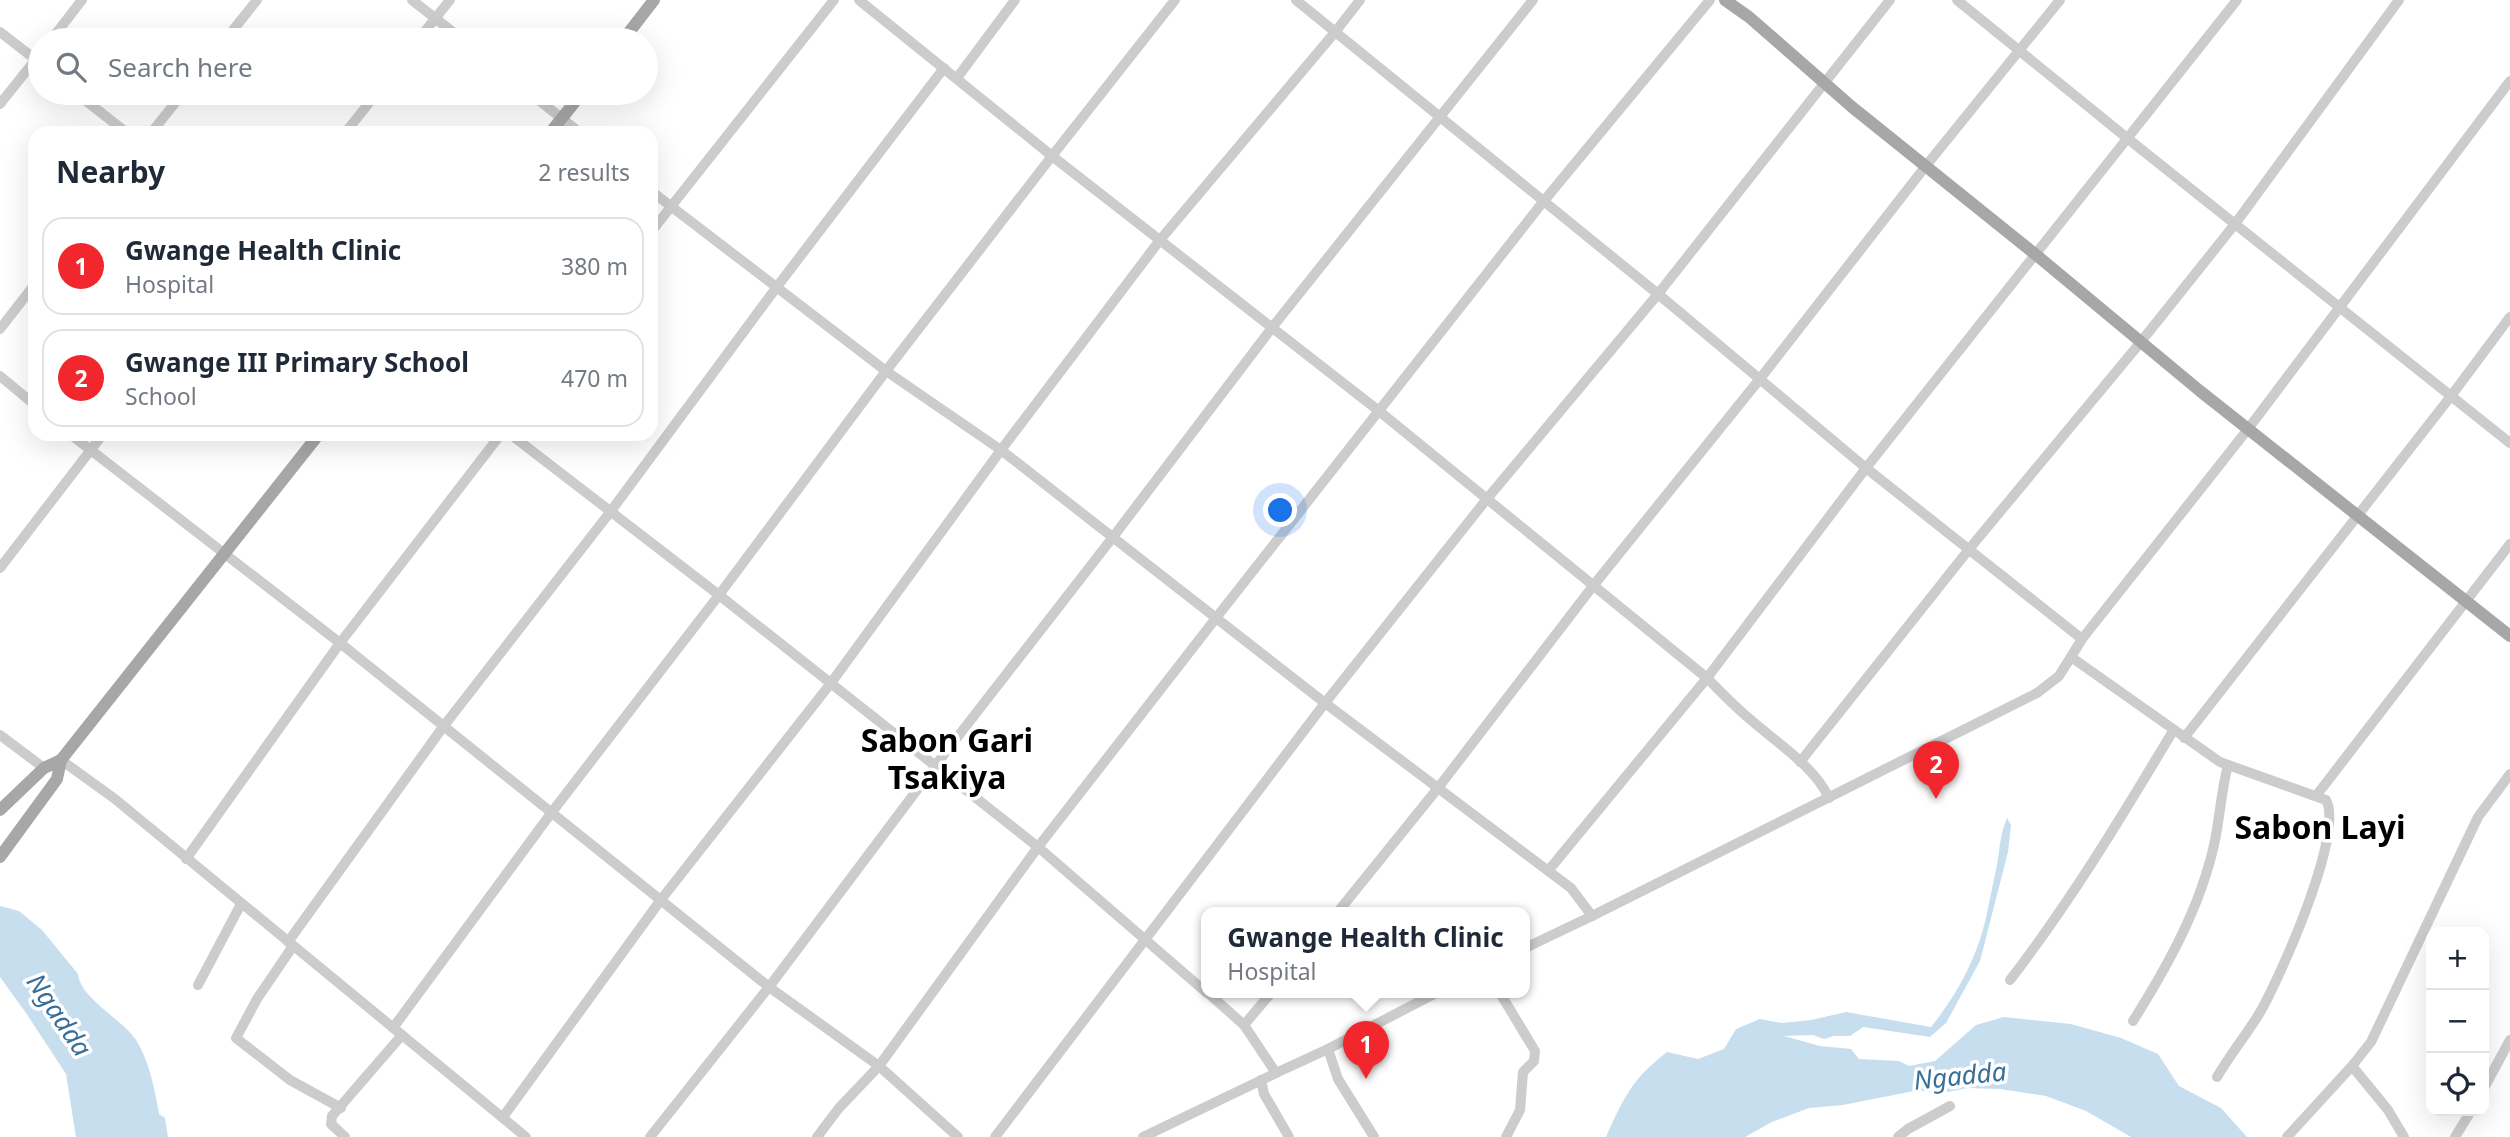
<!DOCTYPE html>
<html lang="en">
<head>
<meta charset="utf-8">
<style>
	:root { --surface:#fff; --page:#f2f2f3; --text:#1f2937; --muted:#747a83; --line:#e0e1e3; --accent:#f2262d }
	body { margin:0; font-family:"Noto Sans",sans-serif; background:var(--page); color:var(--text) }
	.controls { position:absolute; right:21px; bottom:21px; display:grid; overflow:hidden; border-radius:14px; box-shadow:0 7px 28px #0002 }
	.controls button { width:63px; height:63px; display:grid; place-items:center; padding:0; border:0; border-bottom:2px solid var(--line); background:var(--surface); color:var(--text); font:35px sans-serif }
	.you { position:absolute; left:1281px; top:511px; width:24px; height:24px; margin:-18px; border:5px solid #fff; border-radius:50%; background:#1a73e8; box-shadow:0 0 0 10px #1a73e833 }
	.badge { display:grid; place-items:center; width:46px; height:46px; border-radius:50%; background:var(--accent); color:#fff; font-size:23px; font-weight:700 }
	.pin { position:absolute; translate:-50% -58px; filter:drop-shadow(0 2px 4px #0008) }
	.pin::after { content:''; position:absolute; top:37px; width:24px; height:21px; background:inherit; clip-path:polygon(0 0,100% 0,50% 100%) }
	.popup { position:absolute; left:1201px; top:907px; width:329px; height:91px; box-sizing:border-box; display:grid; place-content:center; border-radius:14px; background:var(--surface); filter:drop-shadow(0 2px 5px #0005); font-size:23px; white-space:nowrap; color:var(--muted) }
	.popup b { font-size:26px; color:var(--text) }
	.popup::after { content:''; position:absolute; left:50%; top:100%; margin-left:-14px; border:14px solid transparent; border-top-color:var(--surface) }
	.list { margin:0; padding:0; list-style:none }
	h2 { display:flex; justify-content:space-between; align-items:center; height:91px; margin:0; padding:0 28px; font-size:30px }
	h2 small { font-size:23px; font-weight:400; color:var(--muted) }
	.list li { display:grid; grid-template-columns:46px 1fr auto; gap:21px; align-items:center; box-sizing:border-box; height:98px; margin:0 14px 14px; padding:0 14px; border:2px solid var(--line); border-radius:21px }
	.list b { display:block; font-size:26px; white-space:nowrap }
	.list p { margin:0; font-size:23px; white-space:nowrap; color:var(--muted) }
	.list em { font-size:23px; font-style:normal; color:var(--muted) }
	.icon { flex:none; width:38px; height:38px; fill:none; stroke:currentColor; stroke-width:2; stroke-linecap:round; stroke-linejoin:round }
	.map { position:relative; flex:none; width:2510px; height:1137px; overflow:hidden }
	.search { position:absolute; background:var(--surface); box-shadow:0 7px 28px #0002; left:28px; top:28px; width:630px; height:77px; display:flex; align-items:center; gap:18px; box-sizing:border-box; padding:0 24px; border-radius:38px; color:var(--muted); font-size:26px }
	.panel { position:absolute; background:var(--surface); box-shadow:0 7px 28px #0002; left:28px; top:126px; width:630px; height:315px; border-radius:21px }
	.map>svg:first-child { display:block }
	.water { fill:#c7deef }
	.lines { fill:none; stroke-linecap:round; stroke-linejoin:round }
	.minor { stroke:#ccc; stroke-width:10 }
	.major { stroke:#a7a7a7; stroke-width:12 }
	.labels { text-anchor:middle; stroke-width:7; stroke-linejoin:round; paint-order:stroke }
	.water-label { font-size:26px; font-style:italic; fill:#376f98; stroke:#fff }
	.district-label { font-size:32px; font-weight:bold; fill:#000; stroke:#fff }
</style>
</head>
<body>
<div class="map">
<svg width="2510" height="1137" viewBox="0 0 2510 1137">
	<rect width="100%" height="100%" fill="#fff"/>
	<g class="water">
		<path d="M2007,818L2011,825L2008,852L1980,961L1946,1023L1930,1037L1863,1027L1850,1036H1834L1824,1039L1813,1035L1784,1036L1820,1046L1851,1049L1859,1059L1899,1061L1909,1066L1935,1061L1976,1025L2004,1017L2071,1024L2121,1038L2158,1054L2179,1086L2221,1108L2247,1137H2131L2086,1111L2046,1096L2000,1089L1968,1088L1937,1094L1919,1090L1843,1105L1809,1108L1772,1122L1745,1137H1606C1624,1097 1632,1079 1667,1052L1698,1059L1724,1049L1736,1029L1760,1019L1782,1023L1811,1020L1846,1012L1931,1027C1953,1000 1972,967 1982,933C1988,913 1991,891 1996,870C2000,852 1999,836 2007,818Z"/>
		<path d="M0,906L19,911L42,930L78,974C80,998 122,1019 136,1040C149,1060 155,1090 159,1114L165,1118L168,1137H76L66,1074L26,1013L0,977Z"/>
	</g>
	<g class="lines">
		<g class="minor">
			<path d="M412,0L463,40"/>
			<path d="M859,0L1052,156L1379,411L1707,678C1721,692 1735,707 1751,720C1777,743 1814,766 1829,798"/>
			<path d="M1296,0L1658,294L1866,468L2082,639"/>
			<path d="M1957,0L2127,138L2510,443"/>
			<path d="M0,32L40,63"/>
			<path d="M51,40L82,0"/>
			<path d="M225,40L257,0"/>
			<path d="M418,40L450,0"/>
			<path d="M957,78L1015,0"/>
			<path d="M76,93L127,133"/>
			<path d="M530,93L580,133"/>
			<path d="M0,104L40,54"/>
			<path d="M151,133L183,93"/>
			<path d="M345,133L377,93"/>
			<path d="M651,191L886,371L1001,450L1325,703L1571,888L1592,916L1525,948"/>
			<path d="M651,232L834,0"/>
			<path d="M0,329L35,284"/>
			<path d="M0,376L35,405"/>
			<path d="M70,434L340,643L769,987L879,1066L958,1137"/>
			<path d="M510,434L719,595L1038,847L1207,993"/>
			<path d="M0,568L103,434"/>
			<path d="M2071,657L2220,762L2326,800C2345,833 2279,980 2259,1014C2246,1035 2230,1055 2217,1077"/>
			<path d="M0,735L44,768"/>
			<path d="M2184,738L2451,396L2510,317"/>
			<path d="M61,760L115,799L526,1137"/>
			<path d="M1800,762L1970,548L2140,343L2235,224L2399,0"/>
			<path d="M2316,796L2510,544"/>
			<path d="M186,859L340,643L501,434"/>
			<path d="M1548,871L1707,678L1866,468L2237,0"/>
			<path d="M1337,913L1438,788L1593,586L1759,380L1925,167L2060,0"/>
			<path d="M1592,916L2037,693L2059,676L2082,639L2248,429L2510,81"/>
			<path d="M288,942L443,727L611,511L776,288L944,68"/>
			<path d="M293,946L257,999L236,1038L290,1080L341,1108"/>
			<path d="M2010,980C2071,901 2122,816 2173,731"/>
			<path d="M198,985L241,904"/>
			<path d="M1208,993L1244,1025L1276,1073L1328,1049L1338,1079L1374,1137"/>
			<path d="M1500,993L1535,1051L1534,1061L1523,1072L1520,1110L1506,1137"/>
			<path d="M2133,1021C2167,967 2200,908 2214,845C2220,818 2221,791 2228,765"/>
			<path d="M1244,1025L1271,993"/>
			<path d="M393,1028L552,812L719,595L886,371L1052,156L1175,0"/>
			<path d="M1328,1049L1436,993"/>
			<path d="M2352,1066L2388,1110L2404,1137"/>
			<path d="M1261,1080L1264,1094L1289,1137"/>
			<path d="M2484,1088L2510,1040"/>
			<path d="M503,1117L660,901L831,683L1001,450L1160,240L1336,31L1360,0"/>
			<path d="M345,1137L331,1124L332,1116L402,1035"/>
			<path d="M650,1137L769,987L935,766L1113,537L1271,329L1533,0"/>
			<path d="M817,1137L839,1108L879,1066L1038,847L1216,618L1543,202L1710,0"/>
			<path d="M995,1137L1325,703L1486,500L1658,294L1890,0"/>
			<path d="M1143,1137L1276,1073"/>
			<path d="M1898,1137L1908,1129L1950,1106"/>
			<path d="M2287,1137L2352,1066L2371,1042L2478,817L2510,774"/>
			<path d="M2455,1137L2471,1111"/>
		</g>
		<g class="major">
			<path d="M1725,0L1749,17L1852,107L2035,254L2200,391L2510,636"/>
			<path d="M623,40L654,0"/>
			<path d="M550,133L582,93"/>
			<path d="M0,810L44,768L61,760"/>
			<path d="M0,857L57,779L61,760L319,434"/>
		</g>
	</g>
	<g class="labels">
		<g class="water-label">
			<text transform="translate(59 1015) rotate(56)" y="9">Ngadda</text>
			<text transform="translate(1960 1076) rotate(-6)" y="9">Ngadda</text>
		</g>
		<g class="district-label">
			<text x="947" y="752">Sabon Gari<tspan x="947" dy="37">Tsakiya</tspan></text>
			<text x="2320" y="839">Sabon Layi</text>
		</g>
	</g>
</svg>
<div class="controls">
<button>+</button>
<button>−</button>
<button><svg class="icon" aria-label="locate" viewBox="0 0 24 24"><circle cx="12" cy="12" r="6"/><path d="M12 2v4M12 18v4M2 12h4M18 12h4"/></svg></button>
</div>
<div class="you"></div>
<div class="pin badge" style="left:1366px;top:1079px">1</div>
<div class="popup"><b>Gwange Health Clinic</b>Hospital</div>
<div class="pin badge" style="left:1936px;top:799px">2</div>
<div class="search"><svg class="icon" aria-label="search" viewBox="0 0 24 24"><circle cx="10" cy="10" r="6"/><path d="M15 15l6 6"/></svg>Search here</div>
<section class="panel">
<h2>Nearby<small>2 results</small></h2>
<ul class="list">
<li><span class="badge">1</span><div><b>Gwange Health Clinic</b><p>Hospital</p></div><em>380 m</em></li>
<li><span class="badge">2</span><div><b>Gwange III Primary School</b><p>School</p></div><em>470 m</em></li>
</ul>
</section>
</div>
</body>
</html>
